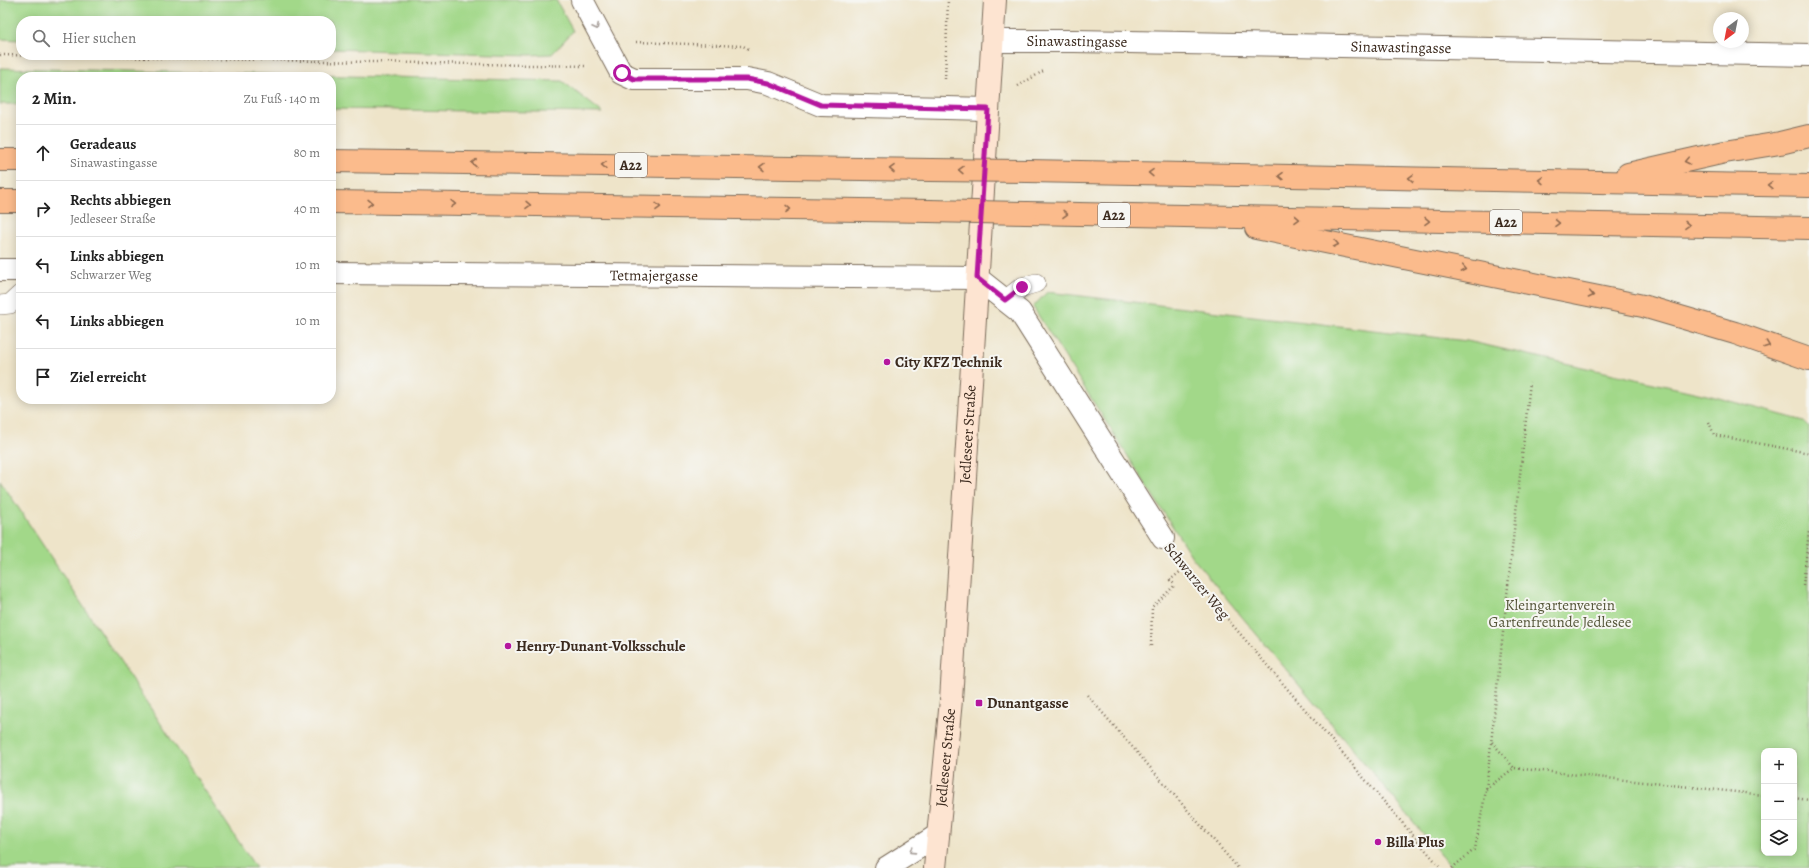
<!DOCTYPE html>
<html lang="de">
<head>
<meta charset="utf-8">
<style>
	:root { --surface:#fff; --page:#f6f6f6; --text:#222; --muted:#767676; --line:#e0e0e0 }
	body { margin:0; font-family:Alegreya,serif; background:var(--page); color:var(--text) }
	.controls { position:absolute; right:12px; bottom:12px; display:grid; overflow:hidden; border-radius:8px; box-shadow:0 2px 10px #0003 }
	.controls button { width:36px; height:36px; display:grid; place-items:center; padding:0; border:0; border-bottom:1px solid var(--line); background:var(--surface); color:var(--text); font:20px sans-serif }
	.compass { position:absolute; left:1713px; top:12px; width:36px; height:36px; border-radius:50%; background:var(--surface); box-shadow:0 2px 10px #0003; rotate:212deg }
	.stop { position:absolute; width:12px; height:12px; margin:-9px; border:3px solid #b5179e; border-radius:50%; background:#fff }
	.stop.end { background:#b5179e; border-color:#fff; box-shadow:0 1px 4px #0008 }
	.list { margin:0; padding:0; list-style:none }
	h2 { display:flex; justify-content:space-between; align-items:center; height:52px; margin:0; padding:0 16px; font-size:17px }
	h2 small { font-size:13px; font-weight:400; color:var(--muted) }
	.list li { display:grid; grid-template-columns:26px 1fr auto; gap:12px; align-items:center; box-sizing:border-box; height:56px; padding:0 16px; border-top:1px solid var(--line) }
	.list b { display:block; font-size:15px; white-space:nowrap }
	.list p { margin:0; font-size:13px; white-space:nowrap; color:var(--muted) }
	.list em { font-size:13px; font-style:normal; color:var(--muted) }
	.icon { flex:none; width:22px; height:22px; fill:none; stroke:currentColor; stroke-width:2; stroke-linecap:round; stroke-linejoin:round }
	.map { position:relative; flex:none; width:1809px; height:868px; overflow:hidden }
	.search { position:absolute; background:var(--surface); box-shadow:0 2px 10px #0003; left:16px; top:16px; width:320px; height:44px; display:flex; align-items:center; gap:10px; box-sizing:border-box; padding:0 14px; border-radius:16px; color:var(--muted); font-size:15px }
	.panel { position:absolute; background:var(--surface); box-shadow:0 2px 10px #0003; left:16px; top:72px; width:320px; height:332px; border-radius:16px }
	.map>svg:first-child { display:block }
	.green { fill:#a2d889; stroke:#6e8154; fill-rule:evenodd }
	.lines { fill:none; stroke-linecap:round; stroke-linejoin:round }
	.lane-casing { stroke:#7a6b5a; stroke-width:20 }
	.street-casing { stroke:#7a6b5a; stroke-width:24 }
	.secondary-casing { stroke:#7a6b5a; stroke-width:24 }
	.highway-casing { stroke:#7a6b5a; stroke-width:24 }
	.path { stroke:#7a6b5a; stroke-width:2.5; stroke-dasharray:1 3; stroke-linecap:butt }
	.lane { stroke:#fff; stroke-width:19 }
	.street { stroke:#fff; stroke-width:22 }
	.secondary { stroke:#fde4d1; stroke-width:22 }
	.highway { stroke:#fbbb8c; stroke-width:22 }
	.highway-bridge-casing { stroke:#7a6b5a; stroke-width:24; stroke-linecap:butt }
	.highway-bridge { stroke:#fbbb8c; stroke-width:22 }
	.oneway { stroke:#a79f9a }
	.oneway2 { stroke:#916b50 }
	.route { stroke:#b5179e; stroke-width:5 }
	.poi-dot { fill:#b5179e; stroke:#f6f6f2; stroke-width:1.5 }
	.labels { text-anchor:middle; stroke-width:4; stroke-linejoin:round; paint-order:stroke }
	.shield { fill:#f6f6f2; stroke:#73675e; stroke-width:1 }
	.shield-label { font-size:14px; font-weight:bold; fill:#3b2a1e }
	.street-label { font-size:15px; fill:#3b2a1e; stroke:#f6f6f2 }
	.poi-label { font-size:15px; font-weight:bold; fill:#3b2a1e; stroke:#f6f6f2; text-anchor:start }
	.park-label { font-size:15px; fill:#555639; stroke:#f6f6f2 }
</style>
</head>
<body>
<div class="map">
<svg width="1809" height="868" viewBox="0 0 1809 868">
	<rect width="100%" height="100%" fill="#f6f6f2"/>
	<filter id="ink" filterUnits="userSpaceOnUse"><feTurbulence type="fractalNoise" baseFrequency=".025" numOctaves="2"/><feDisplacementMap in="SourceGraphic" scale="8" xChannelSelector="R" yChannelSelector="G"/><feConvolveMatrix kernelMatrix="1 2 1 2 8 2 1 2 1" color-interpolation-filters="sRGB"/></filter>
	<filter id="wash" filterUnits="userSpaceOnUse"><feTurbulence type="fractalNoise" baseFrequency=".012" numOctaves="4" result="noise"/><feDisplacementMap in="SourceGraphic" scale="16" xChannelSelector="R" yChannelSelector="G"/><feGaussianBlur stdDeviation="0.9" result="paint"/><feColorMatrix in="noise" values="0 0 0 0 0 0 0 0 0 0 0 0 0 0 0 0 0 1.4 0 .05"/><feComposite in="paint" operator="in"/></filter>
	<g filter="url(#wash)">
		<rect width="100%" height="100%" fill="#eee4c9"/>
		<g class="green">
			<path d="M0,0H556L573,31L552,54L529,55L331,49V21H21V40L0,39Z"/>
			<path d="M0,68L562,81L603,113L331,109V77H21V104H0Z"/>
			<path d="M1047,292L1467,341L1711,396L1804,421L1809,426V868H1452L1192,557L1033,307ZM1764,751H1794V853H1764Z"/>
			<path d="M0,480L256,868H0Z"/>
		</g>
	</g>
	<g filter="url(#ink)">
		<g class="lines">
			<g class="lane-casing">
				<g id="lane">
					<path d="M1005,300L1022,287L1036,283"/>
					<path d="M0,305L10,304L21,294"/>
				</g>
			</g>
			<g class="street-casing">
				<g id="street">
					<path d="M582,0L621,73L634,79H747L768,83L821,105L988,109"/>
					<path id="s1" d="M993,41H1075L1809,55"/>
					<path d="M0,270H21"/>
					<path id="s2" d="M331,273L977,278L1020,312L1163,538"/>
					<path d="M886,868L938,835"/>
				</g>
			</g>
			<g class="secondary-casing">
				<g id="secondary">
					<path id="s3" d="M935,868L951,700L995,0"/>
				</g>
			</g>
			<g class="highway-casing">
				<g id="highway">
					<path d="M0,160H21"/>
					<path d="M331,161L931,170"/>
					<path d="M1028,171L1809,186"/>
					<path d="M1628,174L1725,152L1780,143L1809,136"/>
					<path d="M0,201H21"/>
					<path d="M331,202L929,211"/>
					<path d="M1026,213L1809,228"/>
					<path d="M1256,228L1643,306L1735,333L1809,359"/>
				</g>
			</g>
			<g class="path">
				<path d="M636,42L743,46L750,50"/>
				<path d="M0,55L585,66"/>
				<path d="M945,79L948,0"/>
				<path d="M1018,86L1045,70"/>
				<path d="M1709,422L1714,435L1809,453"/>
				<path d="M1180,560L1230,622L1441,868"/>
				<path d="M1803,585L1809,531"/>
				<path d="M1151,646L1152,607L1173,587L1174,584L1170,580L1186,567"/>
				<path d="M1087,695L1238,868"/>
				<path d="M1492,742L1514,768"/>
				<path d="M1486,789L1514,768L1764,795"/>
				<path d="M1794,798L1809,800"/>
				<path d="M1452,868L1475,849L1486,790L1530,382"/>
			</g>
			<use href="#lane" class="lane"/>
			<use href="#street" class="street"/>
			<use href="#secondary" class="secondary"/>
			<use href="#highway" class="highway"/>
			<g class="highway-bridge-casing">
				<g id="highway-bridge">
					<path d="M931,170L1028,171"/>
					<path d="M929,211L1026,213"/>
				</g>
			</g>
			<use href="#highway-bridge" class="highway-bridge"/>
		</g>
		<defs><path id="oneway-chevron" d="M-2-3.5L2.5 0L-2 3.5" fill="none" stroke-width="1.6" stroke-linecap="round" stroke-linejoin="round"/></defs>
		<g class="oneway">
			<use href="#oneway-chevron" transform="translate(596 27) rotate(63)"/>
			<use href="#oneway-chevron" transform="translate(912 851) rotate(147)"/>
		</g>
		<g class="oneway2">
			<use href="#oneway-chevron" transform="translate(1687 161) rotate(168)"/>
			<use href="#oneway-chevron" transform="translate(474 163) rotate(-179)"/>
			<use href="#oneway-chevron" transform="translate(604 165) rotate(-179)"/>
			<use href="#oneway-chevron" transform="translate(762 167) rotate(-179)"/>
			<use href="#oneway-chevron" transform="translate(892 169) rotate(-179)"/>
			<use href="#oneway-chevron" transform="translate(961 170) rotate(-179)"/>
			<use href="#oneway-chevron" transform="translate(1151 173) rotate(-179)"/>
			<use href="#oneway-chevron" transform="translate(1281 176) rotate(-179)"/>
			<use href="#oneway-chevron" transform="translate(1411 178) rotate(-179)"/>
			<use href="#oneway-chevron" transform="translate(1541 180) rotate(-179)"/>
			<use href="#oneway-chevron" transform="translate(1770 185) rotate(-179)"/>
			<use href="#oneway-chevron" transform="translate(370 203) rotate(1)"/>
			<use href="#oneway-chevron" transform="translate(453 204) rotate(1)"/>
			<use href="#oneway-chevron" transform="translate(528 205) rotate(1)"/>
			<use href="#oneway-chevron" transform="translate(658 207) rotate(1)"/>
			<use href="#oneway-chevron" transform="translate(788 209) rotate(1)"/>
			<use href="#oneway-chevron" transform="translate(1065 214) rotate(1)"/>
			<use href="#oneway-chevron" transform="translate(1297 219) rotate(1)"/>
			<use href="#oneway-chevron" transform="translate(1427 221) rotate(1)"/>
			<use href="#oneway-chevron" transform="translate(1557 223) rotate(1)"/>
			<use href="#oneway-chevron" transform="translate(1687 225) rotate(1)"/>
			<use href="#oneway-chevron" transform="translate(1336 244) rotate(11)"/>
			<use href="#oneway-chevron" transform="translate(1464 269) rotate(11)"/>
			<use href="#oneway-chevron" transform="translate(1591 295) rotate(12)"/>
			<use href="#oneway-chevron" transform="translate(1767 345) rotate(20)"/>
		</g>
	</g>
	<g class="lines" filter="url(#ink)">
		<path class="route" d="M622,73L634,79H747L768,83L821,105L988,109L977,278L1005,300L1022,287"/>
	</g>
	<g class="poi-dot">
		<circle cx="887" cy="362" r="4"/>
		<circle cx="508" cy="646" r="4"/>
		<rect x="975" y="699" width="8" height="8" rx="2"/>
		<circle cx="1378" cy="842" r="4"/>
	</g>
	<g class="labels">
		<g class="shield">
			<rect x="615" y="153" width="32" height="24" rx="3"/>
			<rect x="1098" y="203" width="32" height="24" rx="3"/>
			<rect x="1490" y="210" width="32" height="24" rx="3"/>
		</g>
		<g class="shield-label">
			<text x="631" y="170">A22</text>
			<text x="1114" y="220">A22</text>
			<text x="1506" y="227">A22</text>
		</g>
		<g class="street-label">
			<text dy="5" stroke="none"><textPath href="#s1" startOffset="84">Sinawastingasse</textPath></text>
			<text dy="5" stroke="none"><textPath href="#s1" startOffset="408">Sinawastingasse</textPath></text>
			<text dy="5" stroke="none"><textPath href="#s2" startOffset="323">Tetmajergasse</textPath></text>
			<text dy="5" stroke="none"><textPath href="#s3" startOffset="435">Jedleseer Straße</textPath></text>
			<text transform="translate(1197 581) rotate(51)" y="5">Schwarzer Weg</text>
			<text dy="5" stroke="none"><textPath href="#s3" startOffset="111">Jedleseer Straße</textPath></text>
		</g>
		<g class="poi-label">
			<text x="895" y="367">City KFZ Technik</text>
			<text x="516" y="651">Henry-Dunant-Volksschule</text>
			<text x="987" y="708">Dunantgasse</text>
			<text x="1386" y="847">Billa Plus</text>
		</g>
		<g class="park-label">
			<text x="1560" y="610">Kleingartenverein<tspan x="1560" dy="17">Gartenfreunde Jedlesee</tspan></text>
		</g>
	</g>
</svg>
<div class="controls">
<button>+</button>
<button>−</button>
<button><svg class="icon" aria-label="layers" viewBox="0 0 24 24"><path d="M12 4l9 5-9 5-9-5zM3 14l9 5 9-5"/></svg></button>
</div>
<svg class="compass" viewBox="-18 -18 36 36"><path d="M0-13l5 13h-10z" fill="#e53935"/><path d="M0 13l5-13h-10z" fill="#767676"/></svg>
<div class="stop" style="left:622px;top:73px"></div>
<div class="stop end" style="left:1022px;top:287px"></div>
<div class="search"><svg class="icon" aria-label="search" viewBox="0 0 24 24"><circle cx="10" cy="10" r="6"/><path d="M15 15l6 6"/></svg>Hier suchen</div>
<section class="panel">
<h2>2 Min.<small>Zu Fuß · 140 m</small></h2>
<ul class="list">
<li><svg class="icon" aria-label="ahead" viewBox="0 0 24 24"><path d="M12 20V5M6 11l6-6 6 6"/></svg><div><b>Geradeaus</b><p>Sinawastingasse</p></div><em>80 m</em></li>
<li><svg class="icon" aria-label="right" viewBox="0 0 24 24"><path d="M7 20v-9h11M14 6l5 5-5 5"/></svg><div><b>Rechts abbiegen</b><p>Jedleseer Straße</p></div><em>40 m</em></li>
<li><svg class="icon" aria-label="left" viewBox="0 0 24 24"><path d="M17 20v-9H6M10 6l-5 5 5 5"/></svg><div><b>Links abbiegen</b><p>Schwarzer Weg</p></div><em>10 m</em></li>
<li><svg class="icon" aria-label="left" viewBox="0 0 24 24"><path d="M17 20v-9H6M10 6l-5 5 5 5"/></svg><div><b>Links abbiegen</b></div><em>10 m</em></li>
<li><svg class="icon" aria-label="arrive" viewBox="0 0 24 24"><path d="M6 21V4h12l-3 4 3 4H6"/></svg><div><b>Ziel erreicht</b></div></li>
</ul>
</section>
</div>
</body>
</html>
